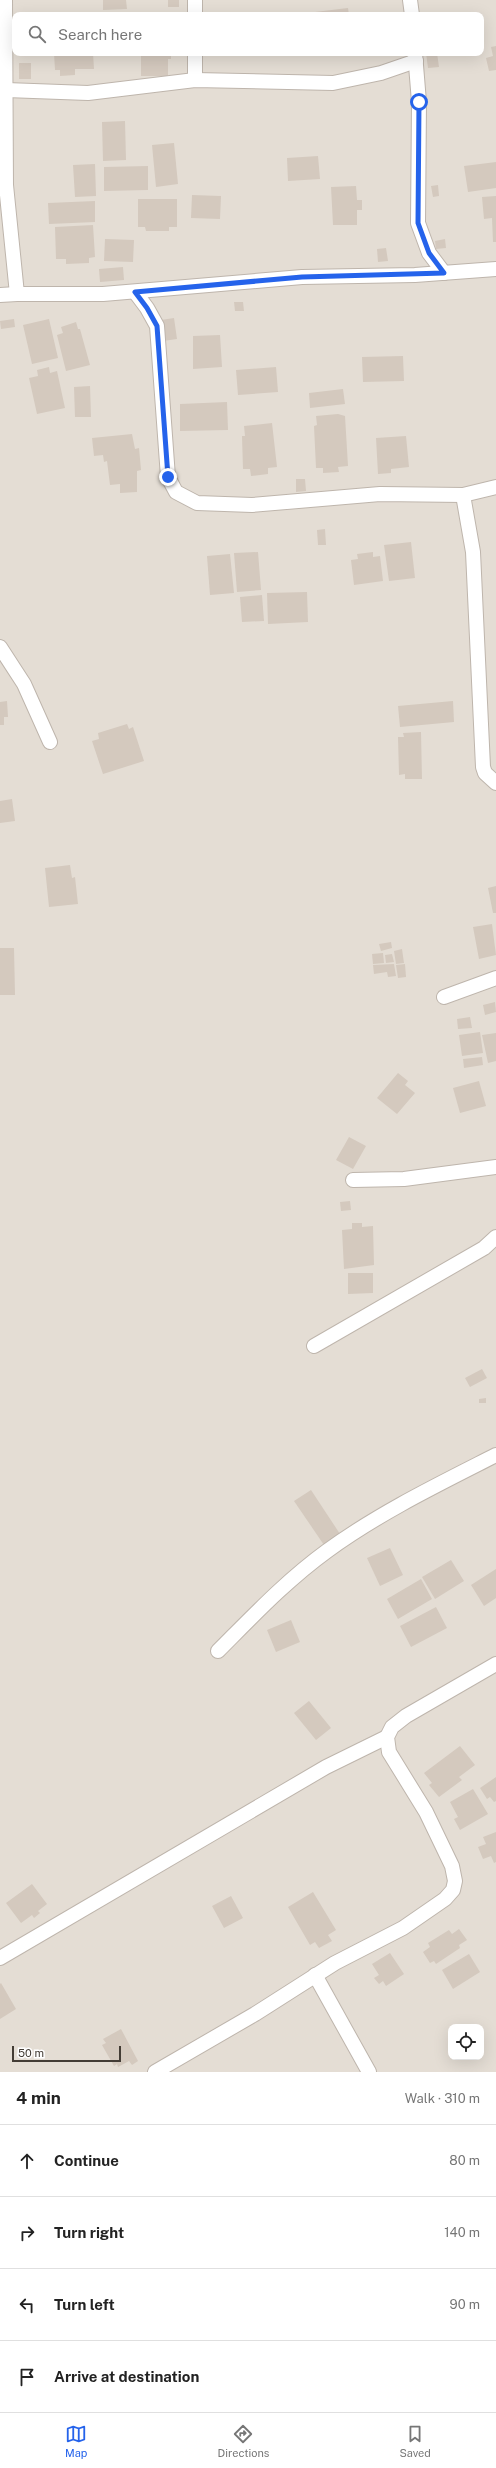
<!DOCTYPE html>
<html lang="en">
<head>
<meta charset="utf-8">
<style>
	:root { --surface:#fff; --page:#f2f2f2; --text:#222; --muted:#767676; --line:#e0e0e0; --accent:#2563eb }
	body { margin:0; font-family:"Public Sans",sans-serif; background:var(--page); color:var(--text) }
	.controls { position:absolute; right:12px; bottom:12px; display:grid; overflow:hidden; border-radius:8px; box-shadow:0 4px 16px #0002 }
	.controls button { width:36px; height:36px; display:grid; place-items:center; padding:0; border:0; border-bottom:1px solid var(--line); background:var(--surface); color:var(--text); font:20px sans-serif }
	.scale { position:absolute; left:12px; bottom:10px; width:109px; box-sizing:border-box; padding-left:4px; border:2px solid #433c35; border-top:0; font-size:11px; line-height:14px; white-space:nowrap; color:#433c35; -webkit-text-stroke:3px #fff; paint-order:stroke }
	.stop { position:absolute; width:12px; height:12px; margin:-9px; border:3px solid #2563eb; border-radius:50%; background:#fff }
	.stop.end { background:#2563eb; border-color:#fff; box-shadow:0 1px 4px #0008 }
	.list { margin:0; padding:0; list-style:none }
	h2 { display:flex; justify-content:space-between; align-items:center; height:52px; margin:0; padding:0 16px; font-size:17px }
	h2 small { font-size:13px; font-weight:400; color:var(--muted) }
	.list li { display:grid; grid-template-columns:26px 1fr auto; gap:12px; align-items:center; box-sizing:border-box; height:72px; padding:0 16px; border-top:1px solid var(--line) }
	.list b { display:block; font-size:15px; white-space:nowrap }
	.list em { font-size:13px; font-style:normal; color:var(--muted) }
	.icon { flex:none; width:22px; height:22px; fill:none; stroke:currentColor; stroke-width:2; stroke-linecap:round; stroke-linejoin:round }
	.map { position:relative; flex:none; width:496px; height:2072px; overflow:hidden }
	.search { position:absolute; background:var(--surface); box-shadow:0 4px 16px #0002; left:12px; right:12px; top:12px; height:44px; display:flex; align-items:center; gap:10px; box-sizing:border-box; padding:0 14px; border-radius:8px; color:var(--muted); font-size:15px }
	.sheet { height:340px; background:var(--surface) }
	nav { display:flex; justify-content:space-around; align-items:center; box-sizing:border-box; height:56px; border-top:1px solid var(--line); background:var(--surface); font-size:11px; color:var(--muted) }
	nav a { display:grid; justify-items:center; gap:2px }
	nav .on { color:var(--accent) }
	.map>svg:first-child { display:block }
	.residential { fill:#e4ddd4; fill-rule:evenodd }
	.building { fill:#d4c9be }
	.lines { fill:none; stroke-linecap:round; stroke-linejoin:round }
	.street-casing { stroke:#beb5ac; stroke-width:16 }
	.street { stroke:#fff; stroke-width:14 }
	.route { stroke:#2563eb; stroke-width:5 }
</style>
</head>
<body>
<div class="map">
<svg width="496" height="2072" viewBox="0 0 496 2072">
	<rect width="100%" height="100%" fill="#f1ece5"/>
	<path class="residential" d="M0,0H496V2072H0ZM15,15H481V53H15ZM451,2027H481V2057H451Z"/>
	<g class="building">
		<path d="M103,0H126L127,9L103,10Z"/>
		<rect x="168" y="0" width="11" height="7"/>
		<path d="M348,8L349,15H315V12Z"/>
		<path d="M496,46V70L489,71L486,58L493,56L491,47Z"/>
		<path d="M54,53H93L94,69H75V75L60,76V70H55Z"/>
		<path d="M141,53H171V59H168V76H141Z"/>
		<path d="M426,53H437L439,67L428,68Z"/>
		<rect x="19" y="63" width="12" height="16"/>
		<path d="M125,121L126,160L103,161L102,122Z"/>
		<path d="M174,143L178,184L156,187L152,145Z"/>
		<path d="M318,156L320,179L288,181L287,158Z"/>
		<path d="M496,162V188L468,192L464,166Z"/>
		<path d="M95,164L96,196L75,197L73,165Z"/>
		<path d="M148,166V190L104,191V167Z"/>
		<path d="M438,185L439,196L433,197L431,186Z"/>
		<path d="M356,186L357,200H362V210H357V225H333L331,187Z"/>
		<path d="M192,195L221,196L220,219L191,218Z"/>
		<path d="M496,196V242H493L492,218L484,219L482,197Z"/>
		<path d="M138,199H177V227H169V231H146L145,227H138Z"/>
		<path d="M95,201V222L49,224L48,203Z"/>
		<path d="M93,225L95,257L89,258V263L66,264V259H56L55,227Z"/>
		<path d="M105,239L134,240L133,262L104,261Z"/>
		<path d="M445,239L446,248L436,249L435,241Z"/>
		<path d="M386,248L388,261L378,262L377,249Z"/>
		<path d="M123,267L124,280L100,282L99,269Z"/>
		<path d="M234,302H243L244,311H235Z"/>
		<path d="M174,318L177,339L163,341L161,320Z"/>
		<path d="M14,319L15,327L1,329L0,321Z"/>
		<path d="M49,319L58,358L32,364L23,325Z"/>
		<path d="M76,322L78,329H80L90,365L66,371L57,335L63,333L61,327Z"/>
		<path d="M220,335L222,367L193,369V336Z"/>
		<path d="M403,356L404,381L363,382L362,357Z"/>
		<path d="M49,367L50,373L57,371L65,408L37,414L29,378L38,376L37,370Z"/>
		<path d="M276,367L278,392L238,395L236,370Z"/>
		<path d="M90,386L91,417H75L74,387Z"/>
		<path d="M343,389L345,404L310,408L309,393Z"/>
		<path d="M227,402L228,430L180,431V404Z"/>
		<path d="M338,414L345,416L348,466L338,467L339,472L323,473V468H316L314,426L317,425L316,416Z"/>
		<path d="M272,423L277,467L268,468V474L251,476L250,469H243L242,436H245L244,426Z"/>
		<path d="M132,434L135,449L139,448L141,470L137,471V492L120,493V484L110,485L107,461L104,462L103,455L94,456L92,438Z"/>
		<path d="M406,436L409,467L391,469V473L378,474L376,438Z"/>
		<path d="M296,479H305L306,491L296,492Z"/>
		<path d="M325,529L326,545H318L317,530Z"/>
		<path d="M411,542L415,578L389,581L384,545Z"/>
		<path d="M258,552L261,590L237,592L234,553Z"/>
		<path d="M373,552V557L380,556L383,581L354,585L351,560L358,559L357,554Z"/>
		<path d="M230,554L234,593L210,595L207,556Z"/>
		<path d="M307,592L308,622L268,624L267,593Z"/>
		<path d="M262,595L264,621L242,622L240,597Z"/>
		<path d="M7,701L8,717H4V725H0V702Z"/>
		<path d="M453,701L454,722L400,727L398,706Z"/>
		<path d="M127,724L129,729L133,727L144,761L103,774L92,741L99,739L98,733Z"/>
		<path d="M421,732L422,779H405V774L399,775L398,737H404L403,733Z"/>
		<path d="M12,799L15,821L0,823V801Z"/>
		<path d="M70,865L72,878L75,877L78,904L49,907L45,868Z"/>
		<path d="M496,886V913H493L488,888Z"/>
		<path d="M492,924L496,955L479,959L473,927Z"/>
		<path d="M391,942L392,948L381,951L379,944Z"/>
		<path d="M0,948H14L15,995H0Z"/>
		<path d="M402,949L404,963L396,964L394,951Z"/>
		<path d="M383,953L384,963L373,964L372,954Z"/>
		<path d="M392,954L394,962L386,963L385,955Z"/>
		<path d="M394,964L396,976L388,977L387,972L374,974L373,965Z"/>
		<path d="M405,964L406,977L398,978L396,965Z"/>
		<path d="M495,1002L496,1012L485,1015L483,1005Z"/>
		<path d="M470,1017L472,1028L458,1029L457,1019Z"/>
		<path d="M480,1032L483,1053L462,1056L459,1035Z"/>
		<path d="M496,1033V1061L488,1063L482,1035Z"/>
		<path d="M482,1057L483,1065L464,1068L463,1059Z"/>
		<path d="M398,1073L408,1081L405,1085L415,1093L397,1114L377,1098Z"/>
		<path d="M479,1081L486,1106L460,1113L453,1088Z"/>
		<path d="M349,1137L366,1146L353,1169L336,1160Z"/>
		<path d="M350,1201L351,1210L341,1211L340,1202Z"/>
		<path d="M352,1223H362V1227L373,1226L374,1265L344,1269L342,1230L352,1229Z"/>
		<path d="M348,1273H373V1293L348,1294Z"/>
		<path d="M482,1369L487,1378L470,1387L465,1378Z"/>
		<path d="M486,1398V1403H479V1399Z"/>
		<path d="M311,1490L340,1534L324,1545L294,1501Z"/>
		<path d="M390,1548L403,1575L380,1586L367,1558Z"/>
		<path d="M451,1560L464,1581L435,1599L422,1577Z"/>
		<path d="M496,1569V1598L484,1606L471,1585Z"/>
		<path d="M421,1579L432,1599L398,1619L387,1599Z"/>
		<path d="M436,1607L447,1628L411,1647L400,1626Z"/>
		<path d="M291,1620L300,1642L276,1652L267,1630Z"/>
		<path d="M309,1701L331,1728L316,1740L294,1713Z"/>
		<path d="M460,1746L475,1765L459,1777L462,1780L439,1797L429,1785L432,1783L424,1773Z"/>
		<path d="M496,1777V1801L494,1802L490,1797L487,1799L480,1788Z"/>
		<path d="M473,1789L488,1814L460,1830L454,1819L458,1817L450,1802Z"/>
		<path d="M496,1832V1862L494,1863L491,1856L483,1859L478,1847L486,1844L483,1837Z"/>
		<path d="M32,1884L47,1904L38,1911L40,1913L34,1918L32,1915L21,1923L6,1903Z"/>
		<path d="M313,1892L336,1930L328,1935L332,1941L319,1948L315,1942L310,1945L288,1907Z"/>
		<path d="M231,1896L243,1918L224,1928L212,1906Z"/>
		<path d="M459,1929L467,1940L459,1945L460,1948L436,1964L434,1961L430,1963L423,1952L430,1947L428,1943L449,1930L452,1934Z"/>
		<path d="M390,1953L404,1974L386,1986L383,1981L379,1984L374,1978L379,1975L372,1964Z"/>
		<path d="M469,1954L480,1972L453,1989L442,1970Z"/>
		<path d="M1,1983L16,2009L0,2019V1984Z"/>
		<path d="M121,2029L138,2061L132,2065L129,2061L118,2067L117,2064L114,2066L102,2045L106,2043L103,2039Z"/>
	</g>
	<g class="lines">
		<g class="street-casing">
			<g id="street">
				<path d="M5,0L6,185L17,294H103L302,277L415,275L496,269"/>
				<path d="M195,0V15"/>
				<path d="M410,0L412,15"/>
				<path d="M195,53V80"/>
				<path d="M415,53L419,102L418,223L429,253L444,273"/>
				<path d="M6,90L88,93L195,80L333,83L381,73L416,61"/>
				<path d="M135,292L147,308L157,326L168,477L176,492L197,503L252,505L380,494L463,495L496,487"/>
				<path d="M0,295L17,294"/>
				<path d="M463,495L473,552L483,767L485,773L496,783"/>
				<path d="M0,647L24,684L50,742"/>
				<path d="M444,997L496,978"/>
				<path d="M353,1180L404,1179L496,1167"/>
				<path d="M314,1346L484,1248L496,1237"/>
				<path d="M218,1651C253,1616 287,1580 327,1551C379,1513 439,1484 496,1455"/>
				<path d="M0,1958L326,1767L387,1737"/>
				<path d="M315,1975L369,2072"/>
				<path d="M155,2072L255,2014L335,1963L403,1928L445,1899L453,1890L455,1881L452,1866L426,1812L389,1752L387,1737L392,1727L406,1716L496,1664"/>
			</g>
		</g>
		<use href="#street" class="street"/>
	</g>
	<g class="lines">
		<path class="route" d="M168,477L157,326L147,308L135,292L302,277L444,273L429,253L418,223L419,102"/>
	</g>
</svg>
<div class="controls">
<button><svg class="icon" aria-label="locate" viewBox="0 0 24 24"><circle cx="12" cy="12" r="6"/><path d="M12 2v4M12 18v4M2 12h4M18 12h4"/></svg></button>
</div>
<div class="scale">50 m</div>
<div class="stop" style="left:419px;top:102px"></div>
<div class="stop end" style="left:168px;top:477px"></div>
<div class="search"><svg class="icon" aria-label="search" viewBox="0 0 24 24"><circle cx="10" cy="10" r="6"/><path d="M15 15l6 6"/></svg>Search here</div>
</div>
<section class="sheet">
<h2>4 min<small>Walk · 310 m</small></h2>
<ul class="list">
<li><svg class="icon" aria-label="ahead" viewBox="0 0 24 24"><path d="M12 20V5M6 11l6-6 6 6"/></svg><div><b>Continue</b></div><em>80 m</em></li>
<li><svg class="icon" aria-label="right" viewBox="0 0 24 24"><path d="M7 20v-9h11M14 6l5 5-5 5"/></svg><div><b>Turn right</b></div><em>140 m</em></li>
<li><svg class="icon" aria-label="left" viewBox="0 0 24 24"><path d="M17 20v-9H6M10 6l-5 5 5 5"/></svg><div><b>Turn left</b></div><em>90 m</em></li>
<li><svg class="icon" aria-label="arrive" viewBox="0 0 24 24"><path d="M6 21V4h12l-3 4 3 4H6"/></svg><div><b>Arrive at destination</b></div></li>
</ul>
</section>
<nav>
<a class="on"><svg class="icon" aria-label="map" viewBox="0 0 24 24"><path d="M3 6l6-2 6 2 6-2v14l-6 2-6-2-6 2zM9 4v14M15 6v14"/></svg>Map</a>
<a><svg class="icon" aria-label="directions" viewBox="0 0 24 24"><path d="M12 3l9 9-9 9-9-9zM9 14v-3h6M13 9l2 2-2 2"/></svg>Directions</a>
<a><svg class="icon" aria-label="saved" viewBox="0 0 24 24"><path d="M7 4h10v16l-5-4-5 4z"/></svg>Saved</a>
</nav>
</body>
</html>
